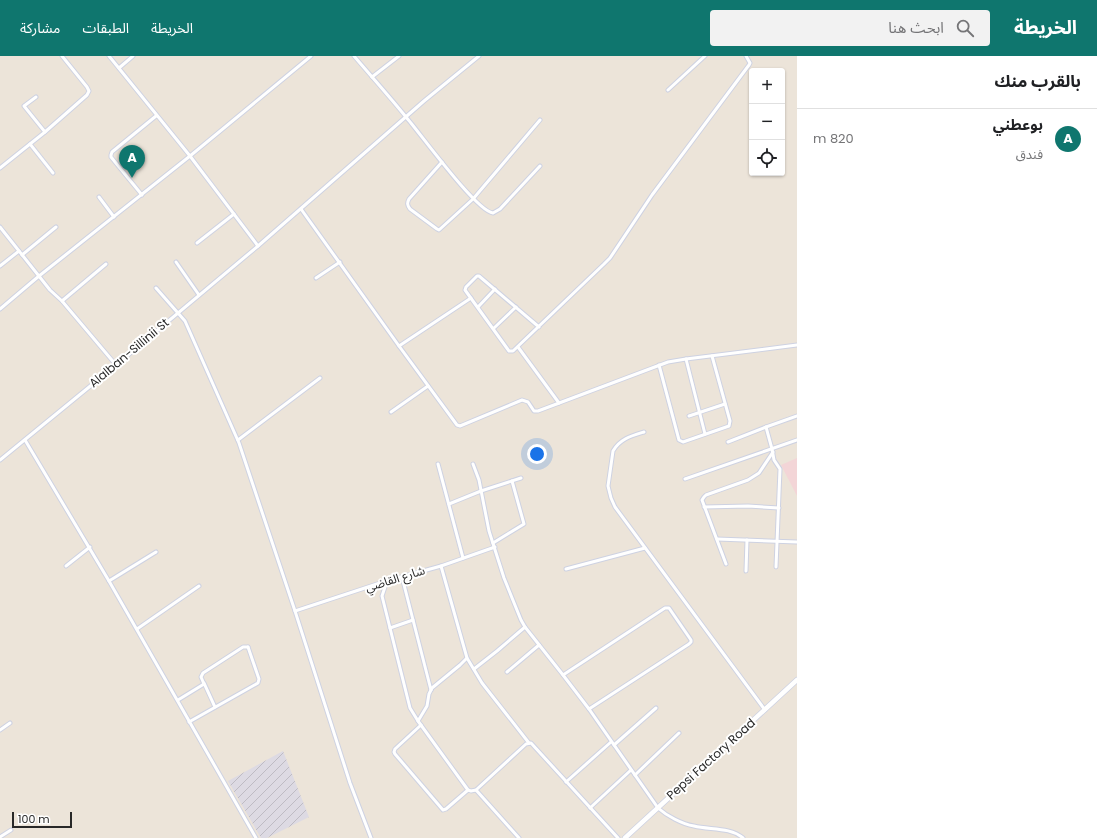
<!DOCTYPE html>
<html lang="ar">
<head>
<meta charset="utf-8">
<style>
	:root { --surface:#fff; --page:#f2f2f2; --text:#202124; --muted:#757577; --line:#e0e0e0; --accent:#0f766e }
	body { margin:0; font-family:Poppins,"Noto Sans Arabic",sans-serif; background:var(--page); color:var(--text); direction:rtl }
	.controls { position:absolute; right:12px; top:12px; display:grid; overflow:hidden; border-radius:4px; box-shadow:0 1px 3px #0004 }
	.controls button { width:36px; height:36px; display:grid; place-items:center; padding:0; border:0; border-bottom:1px solid var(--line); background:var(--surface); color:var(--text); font:20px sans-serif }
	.scale { position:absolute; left:12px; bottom:10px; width:60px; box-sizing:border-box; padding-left:4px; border:2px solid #282828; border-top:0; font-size:11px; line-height:14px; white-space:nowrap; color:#282828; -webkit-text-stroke:3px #fff; paint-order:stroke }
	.you { position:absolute; left:537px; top:398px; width:14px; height:14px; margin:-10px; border:3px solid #fff; border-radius:50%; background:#1a73e8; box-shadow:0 0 0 6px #1a73e833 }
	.badge { display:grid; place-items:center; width:26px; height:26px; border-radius:50%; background:var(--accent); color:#fff; font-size:13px; font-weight:700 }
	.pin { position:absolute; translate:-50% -33px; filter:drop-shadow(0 1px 2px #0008) }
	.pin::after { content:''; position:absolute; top:21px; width:14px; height:12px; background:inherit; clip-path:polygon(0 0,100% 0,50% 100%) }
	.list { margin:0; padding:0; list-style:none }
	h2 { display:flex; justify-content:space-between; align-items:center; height:52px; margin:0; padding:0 16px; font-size:17px }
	h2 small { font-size:13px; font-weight:400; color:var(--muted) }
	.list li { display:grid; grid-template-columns:26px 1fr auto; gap:12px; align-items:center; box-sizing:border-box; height:60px; padding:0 16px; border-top:1px solid var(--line) }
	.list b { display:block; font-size:15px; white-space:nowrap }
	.list p { margin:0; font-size:13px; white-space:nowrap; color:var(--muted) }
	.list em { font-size:13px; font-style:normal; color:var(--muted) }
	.icon { flex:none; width:22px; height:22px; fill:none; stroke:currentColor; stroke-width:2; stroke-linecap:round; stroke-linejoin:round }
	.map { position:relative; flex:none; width:797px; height:782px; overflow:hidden; direction:ltr }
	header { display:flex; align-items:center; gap:24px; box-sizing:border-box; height:56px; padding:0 20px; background:var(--accent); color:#fff }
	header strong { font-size:19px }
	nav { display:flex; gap:22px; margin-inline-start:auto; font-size:14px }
	.search { width:280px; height:36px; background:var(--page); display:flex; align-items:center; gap:10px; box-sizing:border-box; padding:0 14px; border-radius:4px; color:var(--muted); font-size:15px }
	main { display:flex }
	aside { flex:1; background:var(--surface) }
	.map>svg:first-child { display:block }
	.industrial { fill:url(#industrial-furrows) }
	.medical { fill:#f3d5d7 }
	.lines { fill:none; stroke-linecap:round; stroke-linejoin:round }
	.minor-casing { stroke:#ced2e2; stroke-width:5 }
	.secondary-casing { stroke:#ced2e2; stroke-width:6 }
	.minor { stroke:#fff; stroke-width:3 }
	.secondary { stroke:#fff; stroke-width:4.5 }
	.labels { text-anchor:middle; stroke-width:4; stroke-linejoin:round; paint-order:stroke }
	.street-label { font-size:12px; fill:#282828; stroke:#fff }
</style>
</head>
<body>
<header>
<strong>الخريطة</strong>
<div class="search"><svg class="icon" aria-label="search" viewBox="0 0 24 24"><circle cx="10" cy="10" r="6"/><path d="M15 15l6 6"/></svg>ابحث هنا</div>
<nav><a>الخريطة</a><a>الطبقات</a><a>مشاركة</a></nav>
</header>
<main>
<aside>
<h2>بالقرب منك<small></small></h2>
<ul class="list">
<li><span class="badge">A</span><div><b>بوعطني</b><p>فندق</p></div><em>820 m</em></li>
</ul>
</aside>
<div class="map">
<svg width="797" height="782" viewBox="0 0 797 782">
	<defs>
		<pattern id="industrial-furrows" width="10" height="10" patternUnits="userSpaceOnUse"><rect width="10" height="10" fill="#dddae3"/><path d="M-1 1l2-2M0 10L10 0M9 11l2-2" fill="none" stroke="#bebbc3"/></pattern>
	</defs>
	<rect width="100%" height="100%" fill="#ece4d9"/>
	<path class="industrial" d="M283,695L309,761L267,782H261L228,725Z"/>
	<path class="medical" d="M797,402V440L781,409Z"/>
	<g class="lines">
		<g class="minor-casing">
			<g id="minor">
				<path d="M109,0L190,100L258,190L424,45L479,0"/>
				<path d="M354,0C371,20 389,40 406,61C420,77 476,155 493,157L500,153L540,110"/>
				<path d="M119,12L133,0"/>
				<path d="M372,21L399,0"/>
				<path d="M668,34L705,0"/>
				<path d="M36,41L24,50L45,76"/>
				<path d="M30,88L53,117"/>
				<path d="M442,106L409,143C407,147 407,149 410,153L437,173L439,174L473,143L540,64"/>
				<path d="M0,112L45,76L87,39L89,35L87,31L62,0"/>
				<path d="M142,139L111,101V99L112,96L156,60"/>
				<path d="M99,141L114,161"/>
				<path d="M301,153L399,290L457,369L460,370L522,344L528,346L534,355H538L668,306L686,303L797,289"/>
				<path d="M0,171L50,234L62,245L116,309"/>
				<path d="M197,187L234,158"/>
				<path d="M22,199L56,171"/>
				<path d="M176,206L199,239"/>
				<path d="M0,210L19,195"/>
				<path d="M316,222L340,206"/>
				<path d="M156,232L185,265L239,387L295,555L350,727L371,782"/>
				<path d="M62,245L106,208"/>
				<path d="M478,251L495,233"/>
				<path d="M0,253L39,220L190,100L311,0"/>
				<path d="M539,271L479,220H477L466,231L465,234L509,295H513L604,208L610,202L652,139L749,9L750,7L746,0"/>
				<path d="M494,272L516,251"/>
				<path d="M399,290L471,242"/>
				<path d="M518,291L559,347"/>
				<path d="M686,303L705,378"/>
				<path d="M659,309L679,384L683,386L729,370L730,365L712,300"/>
				<path d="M391,356L428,330"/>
				<path d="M689,360L725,348"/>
				<path d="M766,371L772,393L774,404L780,413L776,511"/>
				<path d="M644,376C631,380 620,383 613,395L608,430L611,442L615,451L765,654"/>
				<path d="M25,384L109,525L256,782"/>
				<path d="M238,384L320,322"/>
				<path d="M728,386L766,371L797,360"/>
				<path d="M0,404L116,309L258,190"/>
				<path d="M438,408L463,502"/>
				<path d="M473,408L479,424L489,475L504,522L521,564L525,571"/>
				<path d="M685,423L797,384"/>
				<path d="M449,448L481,435L521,422"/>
				<path d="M704,451L748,450L779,452"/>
				<path d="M717,483L797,486"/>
				<path d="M493,487L524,468L512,425"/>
				<path d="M726,508L702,444L704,441L706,439L748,424L759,417L773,396"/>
				<path d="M66,510L90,491"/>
				<path d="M441,510L467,602L482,627L529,687"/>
				<path d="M566,513L645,492"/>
				<path d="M746,515L747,484"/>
				<path d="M402,521L431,634"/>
				<path d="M109,525L156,496"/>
				<path d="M387,525L382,540L410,652L418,665L468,734L471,735L476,734L526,688L531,687L618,782"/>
				<path d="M295,555L380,527L441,510L495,491"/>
				<path d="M390,572L413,564"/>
				<path d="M137,573L199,530"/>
				<path d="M474,613L497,595L525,571L563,619L589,653L658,752C667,760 682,768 694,770C710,774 730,771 743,782"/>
				<path d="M507,616L539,589"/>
				<path d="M563,619L665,552H669L691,584V586L689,588L589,653"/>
				<path d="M204,627L215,651"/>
				<path d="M178,644L204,628L201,621L203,617L243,591H248"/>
				<path d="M418,665L427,650L429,638L432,632L460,609L467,602"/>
				<path d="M189,666L258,627L259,623L248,591"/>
				<path d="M421,669L395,693L394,696L395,698L443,754L446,753L468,734"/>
				<path d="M0,674L10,667"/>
				<path d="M614,689L656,652"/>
				<path d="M635,719L679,677"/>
				<path d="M566,726L611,686"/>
				<path d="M476,734L519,782"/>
				<path d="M590,752L631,714"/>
				<path d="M0,781L11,774"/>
			</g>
		</g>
		<g class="secondary-casing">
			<path id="secondary" d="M625,782L797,624"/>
		</g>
		<use href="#minor" class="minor"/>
		<use href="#secondary" class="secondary"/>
	</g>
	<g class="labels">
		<g class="street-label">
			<text transform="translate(129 297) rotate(-40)" y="4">Alalban-Sillinii St</text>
			<text transform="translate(395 523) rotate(-17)" y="4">شارع القاضي</text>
			<text transform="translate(711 703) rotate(-42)" y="4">Pepsi Factory Road</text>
		</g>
	</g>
</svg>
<div class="controls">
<button>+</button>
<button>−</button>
<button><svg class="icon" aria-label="locate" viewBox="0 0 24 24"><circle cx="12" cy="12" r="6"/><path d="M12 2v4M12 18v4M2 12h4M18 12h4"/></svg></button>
</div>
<div class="scale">100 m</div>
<div class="you"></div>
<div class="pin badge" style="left:132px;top:122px">A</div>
</div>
</main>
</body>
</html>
